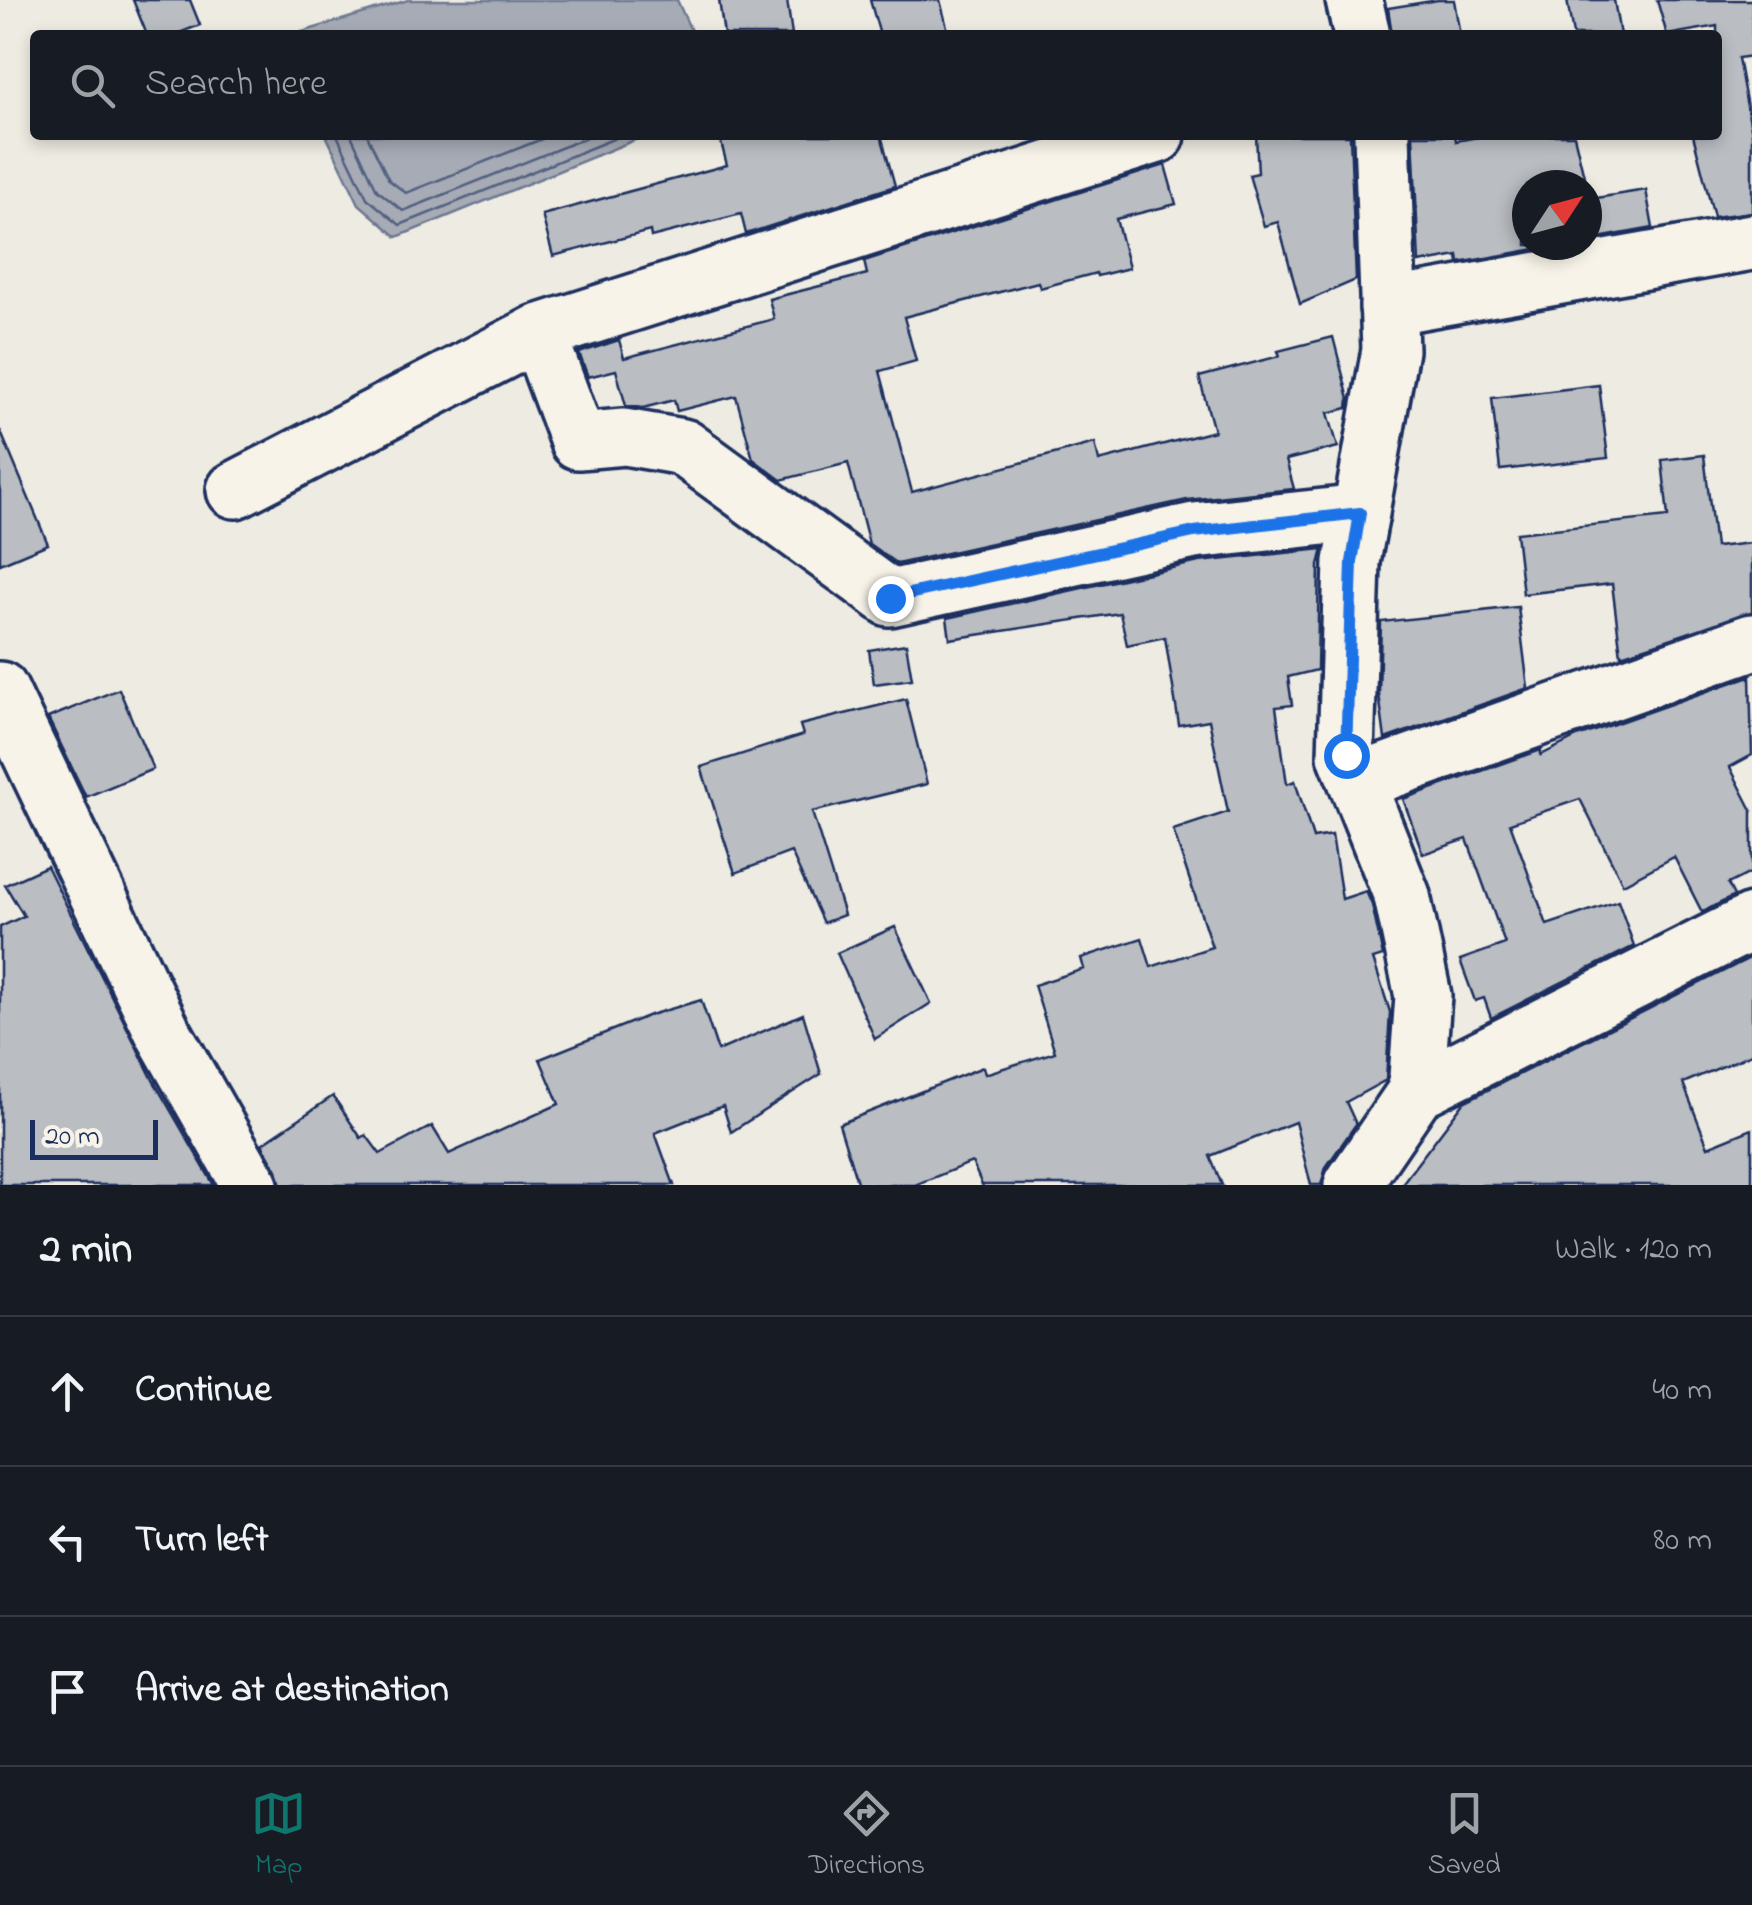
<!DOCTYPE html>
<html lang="en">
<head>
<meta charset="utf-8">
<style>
	:root { --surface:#171b24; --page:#242831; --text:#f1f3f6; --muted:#9ea1a6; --line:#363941; --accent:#0f766e }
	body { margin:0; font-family:"Indie Flower",sans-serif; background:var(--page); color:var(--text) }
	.compass { position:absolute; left:1512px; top:170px; width:90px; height:90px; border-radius:50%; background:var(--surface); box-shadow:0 5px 15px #0003; rotate:54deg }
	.scale { position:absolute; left:30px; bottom:25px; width:128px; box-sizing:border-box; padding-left:10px; border:5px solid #1b2f5e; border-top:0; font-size:28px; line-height:35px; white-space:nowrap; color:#1b2f5e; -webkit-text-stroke:8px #f7f3e8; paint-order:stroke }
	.stop { position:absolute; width:30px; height:30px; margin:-22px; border:8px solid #1a73e8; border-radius:50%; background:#fff }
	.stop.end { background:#1a73e8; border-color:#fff; box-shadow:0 2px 10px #0008 }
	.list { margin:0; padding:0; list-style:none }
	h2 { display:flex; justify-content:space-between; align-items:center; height:130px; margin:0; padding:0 40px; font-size:42px }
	h2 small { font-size:32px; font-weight:400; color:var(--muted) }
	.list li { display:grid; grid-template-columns:65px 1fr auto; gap:30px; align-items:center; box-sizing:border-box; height:150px; padding:0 40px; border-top:2px solid var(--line) }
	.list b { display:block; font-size:38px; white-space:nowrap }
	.list em { font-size:32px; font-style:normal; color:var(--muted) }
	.icon { flex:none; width:55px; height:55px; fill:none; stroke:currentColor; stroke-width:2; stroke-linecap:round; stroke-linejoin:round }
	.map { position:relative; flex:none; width:1752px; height:1185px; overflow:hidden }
	.search { position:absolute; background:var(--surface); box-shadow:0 5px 15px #0003; left:30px; right:30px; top:30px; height:110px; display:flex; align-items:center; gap:25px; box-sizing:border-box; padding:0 35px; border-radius:10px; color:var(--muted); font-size:38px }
	.sheet { height:580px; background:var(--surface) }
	nav { display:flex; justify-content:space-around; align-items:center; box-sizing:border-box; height:140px; border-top:2px solid var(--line); background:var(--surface); font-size:28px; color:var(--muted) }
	nav a { display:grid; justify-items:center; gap:5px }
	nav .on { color:var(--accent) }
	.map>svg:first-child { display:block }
	.water { fill:#a6abb5; stroke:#6e7992; stroke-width:2.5 }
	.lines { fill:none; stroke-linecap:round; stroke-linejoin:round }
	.shore { stroke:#536181; stroke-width:2.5 }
	.building { fill:#babdc2; stroke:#1b2f5e; stroke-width:2.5 }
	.minor-casing { stroke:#1b2f5e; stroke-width:62 }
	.minor { stroke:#f7f3e8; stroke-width:55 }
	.route { stroke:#1a73e8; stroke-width:12 }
</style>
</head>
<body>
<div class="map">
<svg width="1752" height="1185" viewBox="0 0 1752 1185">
	<rect width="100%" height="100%" fill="#eeebe2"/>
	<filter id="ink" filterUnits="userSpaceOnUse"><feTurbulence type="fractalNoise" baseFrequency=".01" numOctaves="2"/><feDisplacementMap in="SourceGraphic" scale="20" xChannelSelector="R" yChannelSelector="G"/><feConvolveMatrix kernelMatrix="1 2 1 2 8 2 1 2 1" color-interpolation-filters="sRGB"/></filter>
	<g filter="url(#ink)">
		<g class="water">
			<path d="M408,0H677L693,35H292Z"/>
			<path d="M326,135H647L397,237L359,204Z"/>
		</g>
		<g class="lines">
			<g class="shore">
				<path d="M337,135L367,198L400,225L623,135"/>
				<path d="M351,135L377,190L403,211L593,135"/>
				<path d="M367,135L389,180L406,193L552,135"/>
			</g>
		</g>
		<g class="building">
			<path d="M133,0H190L200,25L174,35H147Z"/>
			<path d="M719,0H787L792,35H724Z"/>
			<path d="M870,0H940L949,35H880Z"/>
			<path d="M1438,0H1454L1460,35H1392L1388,8Z"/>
			<path d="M1567,0H1614L1620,35H1573Z"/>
			<path d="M1657,0H1752V56L1738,58L1752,134V212L1714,217L1693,135H1717V26L1667,35Z"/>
			<path d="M719,135H881L895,186L746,234L741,214L651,237L650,231L553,256L542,215L727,165Z"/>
			<path d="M1256,135H1350L1356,280L1300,304L1278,222L1264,226L1249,175L1258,173Z"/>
			<path d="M1413,135H1455L1456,141L1489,135H1574L1586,185H1527V245H1557L1459,263L1458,256L1419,263Z"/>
			<path d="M1165,165L1176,204L1116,219L1129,268L1097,276L1096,273L1040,288L1038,282L904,317L916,361L880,371L912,492L1095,443L1099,461L1214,431L1199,377L1280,356L1278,351L1333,337L1349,399L1348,408L1328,413L1338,447L1286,460L1294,489L1187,500L897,564L869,544L848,463L781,480L753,459L736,396L677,411L674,400L643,408L626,406L616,370L588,377L579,353L619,340L624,358L774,319L769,299L867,274L864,261Z"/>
			<path d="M1587,188L1590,199L1646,190L1653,228L1587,240Z"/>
			<path d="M1599,385L1608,458L1500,470L1492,398Z"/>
			<path d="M0,430L48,544L0,564Z"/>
			<path d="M1704,455L1715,547L1752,543V612L1621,655L1612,584L1523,594L1516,533L1668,517L1662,460Z"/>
			<path d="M1323,549L1319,565L1317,670L1288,677L1292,705L1276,707L1287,784L1295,781L1313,838L1332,835L1342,899L1366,891L1372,905L1383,956L1373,959L1390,1012L1386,1080L1346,1102L1356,1124L1326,1167L1321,1185H1311L1295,1122L1210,1156L1222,1185H982L972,1162L915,1185H858L839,1124L983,1067L985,1074L1055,1052L1034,985L1084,969L1081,958L1142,938L1151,967L1212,947L1173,830L1228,812L1209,720L1179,725L1165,637L1127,645L1120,613L950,639L947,618L1199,562Z"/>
			<path d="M1518,607L1528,688L1385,739L1379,694L1381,622Z"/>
			<path d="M906,644L912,679L874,684L869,650Z"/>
			<path d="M1750,676L1752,755L1730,767L1752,810V872L1728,884L1734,896L1702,912L1674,857L1623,884L1580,799L1510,823L1547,925L1618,901L1634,946L1491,1018L1484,998L1475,1001L1460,960L1505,944L1467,839L1423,854L1403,799L1541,750V755L1577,737Z"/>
			<path d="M119,689L153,769L86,797L48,718Z"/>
			<path d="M906,699L927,784L812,812L844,915L823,923L791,852L735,873L701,767L803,735L800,725Z"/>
			<path d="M47,866L153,1080L214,1185H0V927L24,916L5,885Z"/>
			<path d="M895,927L931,1003L875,1039L837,953Z"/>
			<path d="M1752,957V1054L1683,1083L1708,1147L1752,1129V1185H1401L1464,1102Z"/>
			<path d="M701,1000L718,1051L803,1014L821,1074L731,1132L723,1106L655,1133L674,1185H281L277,1170L262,1144L333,1096L361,1138L366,1135L380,1154L432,1126L449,1154L559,1104L540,1059L650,1015Z"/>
		</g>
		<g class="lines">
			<g class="minor-casing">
				<g id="minor">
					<path d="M1354,0L1362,35"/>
					<path d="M1388,307L1752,242"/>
					<path d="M538,333L578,441L624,437L683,447L890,598L1194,531L1361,513"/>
					<path d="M235,490L538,333L1157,135"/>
					<path d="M0,690L163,1032L250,1185"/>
					<path d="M1357,782L1752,642"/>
					<path d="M1416,1091L1752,922"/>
					<path d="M1352,1185L1416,1091L1423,996L1402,896L1346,755L1352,562L1390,350L1382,135"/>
				</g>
			</g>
			<use href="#minor" class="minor"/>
		</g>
	</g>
	<g class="lines" filter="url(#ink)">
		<path class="route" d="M890,598L1194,532L1360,513L1352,562L1346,755"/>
	</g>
</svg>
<svg class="compass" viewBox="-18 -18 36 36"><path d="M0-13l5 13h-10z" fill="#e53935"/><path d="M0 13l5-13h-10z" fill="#9ea1a6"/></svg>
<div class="scale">20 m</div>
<div class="stop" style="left:1346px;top:755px"></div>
<div class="stop end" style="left:890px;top:598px"></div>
<div class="search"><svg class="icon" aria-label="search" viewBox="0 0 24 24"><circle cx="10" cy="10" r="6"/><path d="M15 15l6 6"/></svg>Search here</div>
</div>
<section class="sheet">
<h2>2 min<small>Walk · 120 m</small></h2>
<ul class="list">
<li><svg class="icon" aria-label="ahead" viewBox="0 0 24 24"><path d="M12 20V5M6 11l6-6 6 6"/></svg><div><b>Continue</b></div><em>40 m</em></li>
<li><svg class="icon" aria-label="left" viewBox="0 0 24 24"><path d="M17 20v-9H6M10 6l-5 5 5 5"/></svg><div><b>Turn left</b></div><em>80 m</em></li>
<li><svg class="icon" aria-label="arrive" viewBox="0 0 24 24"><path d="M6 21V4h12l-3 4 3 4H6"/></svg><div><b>Arrive at destination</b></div></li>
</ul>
</section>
<nav>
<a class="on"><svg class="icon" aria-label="map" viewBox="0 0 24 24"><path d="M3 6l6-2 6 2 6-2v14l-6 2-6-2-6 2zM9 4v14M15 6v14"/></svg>Map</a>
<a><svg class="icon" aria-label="directions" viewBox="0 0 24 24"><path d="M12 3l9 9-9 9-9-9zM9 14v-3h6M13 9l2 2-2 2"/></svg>Directions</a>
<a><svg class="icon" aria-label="saved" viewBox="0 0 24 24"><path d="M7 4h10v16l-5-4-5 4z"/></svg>Saved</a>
</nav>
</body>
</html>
